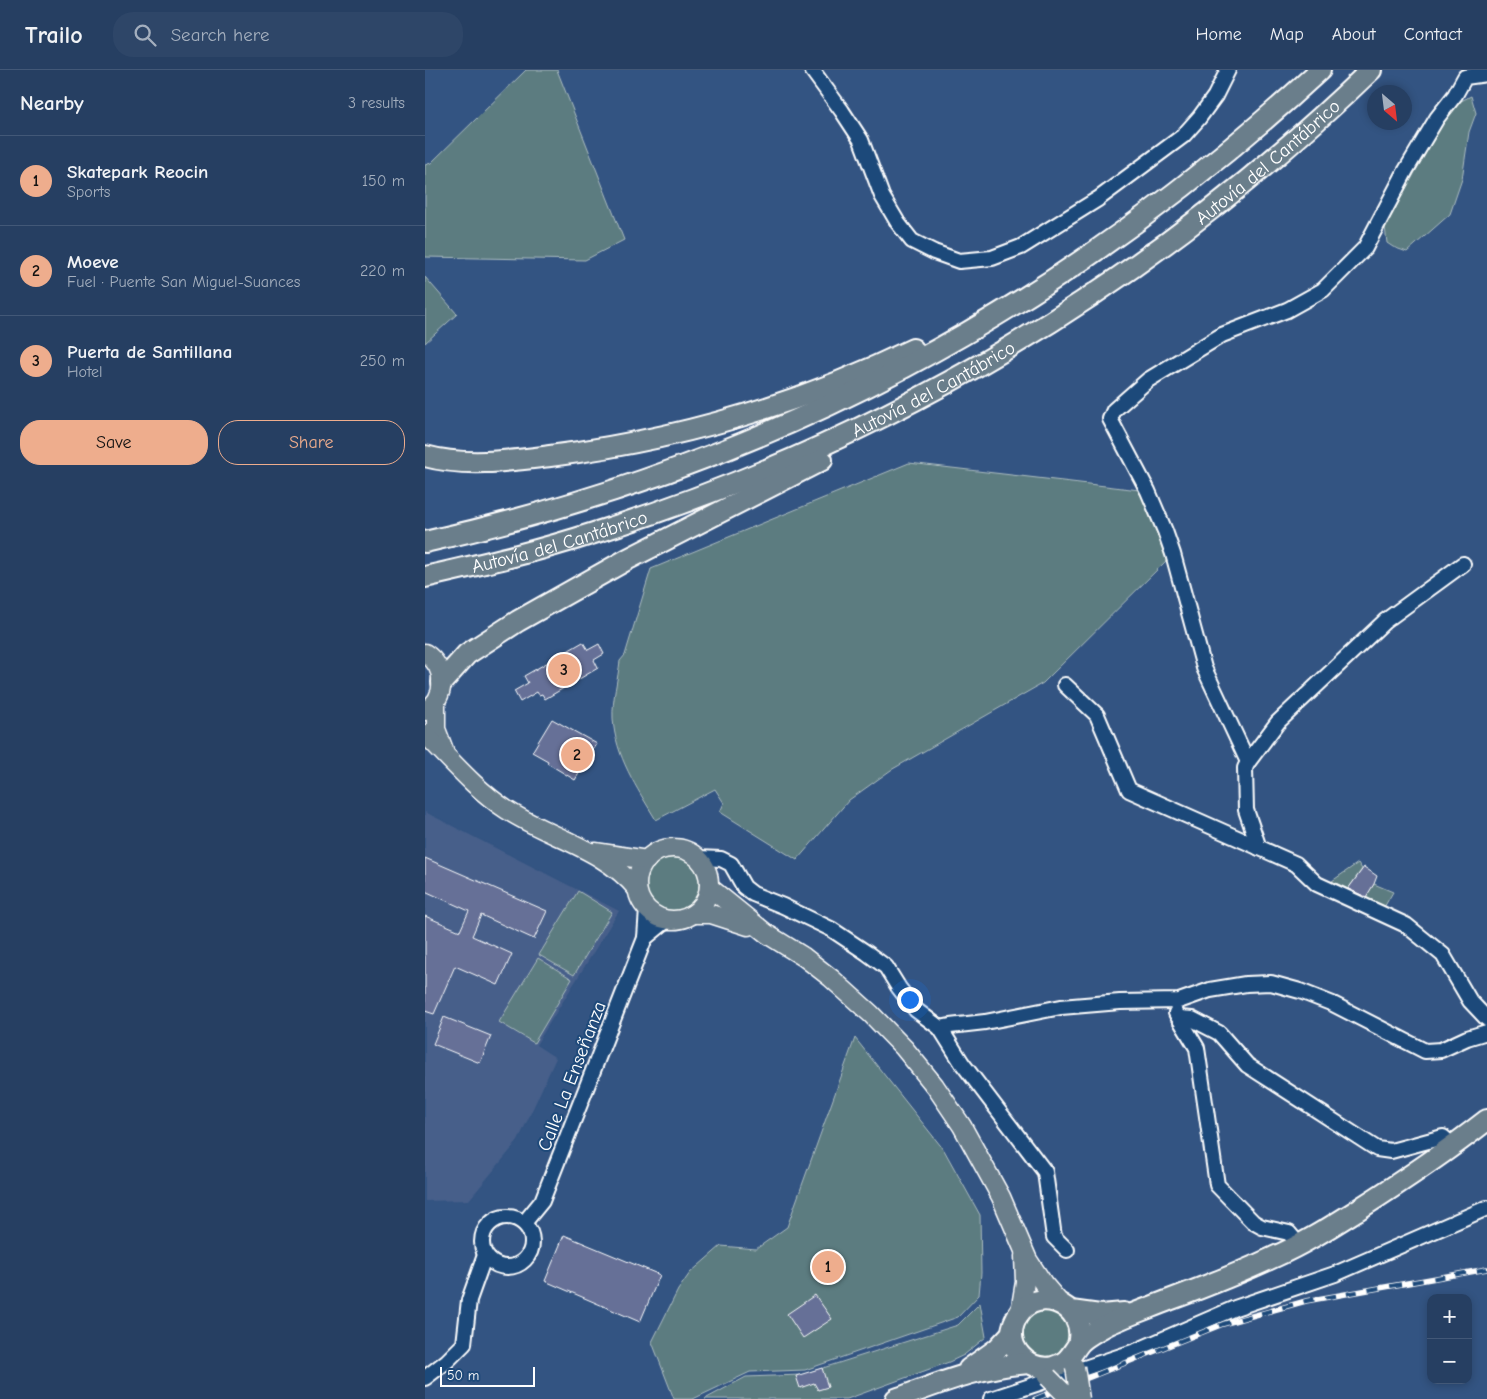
<!DOCTYPE html>
<html lang="en">
<head>
<meta charset="utf-8">
<style>
	:root { --surface:#263f62; --page:#2e4668; --text:#f1f3f6; --muted:#a4afbe; --line:#425877; --accent:#eead8d }
	body { margin:0; font-family:"Comic Neue",sans-serif; background:var(--page); color:var(--text) }
	.controls { position:absolute; right:15px; bottom:15px; display:grid; overflow:hidden; border-radius:10px; box-shadow:0 2px 8px #0003 }
	.controls button { width:45px; height:45px; display:grid; place-items:center; padding:0; border:0; border-bottom:1px solid var(--line); background:var(--surface); color:var(--text); font:25px sans-serif }
	.compass { position:absolute; left:942px; top:15px; width:45px; height:45px; border-radius:50%; background:var(--surface); box-shadow:0 2px 8px #0003; rotate:152deg }
	.scale { position:absolute; left:15px; bottom:12px; width:95px; box-sizing:border-box; padding-left:5px; border:2px solid #fff; border-top:0; font-size:14px; line-height:18px; white-space:nowrap; color:#fff; -webkit-text-stroke:4px #1f4a7a; paint-order:stroke }
	.you { position:absolute; left:484px; top:929px; width:18px; height:18px; margin:-12px; border:4px solid #fff; border-radius:50%; background:#1a73e8; box-shadow:0 0 0 8px #1a73e833 }
	.badge { display:grid; place-items:center; width:32px; height:32px; border-radius:50%; background:var(--accent); color:#111; font-size:16px; font-weight:700 }
	.pin { position:absolute; translate:-50% -50%; border:2px solid #fff; box-shadow:0 1px 5px #0006 }
	.list { margin:0; padding:0; list-style:none }
	h2 { display:flex; justify-content:space-between; align-items:center; height:65px; margin:0; padding:0 20px; font-size:21px }
	h2 small { font-size:16px; font-weight:400; color:var(--muted) }
	.list li { display:grid; grid-template-columns:32px 1fr auto; gap:15px; align-items:center; box-sizing:border-box; height:90px; padding:0 20px; border-top:1px solid var(--line) }
	.list b { display:block; font-size:19px; white-space:nowrap }
	.list p { margin:0; font-size:16px; white-space:nowrap; color:var(--muted) }
	.list em { font-size:16px; font-style:normal; color:var(--muted) }
	.actions { display:flex; gap:10px; padding:15px 20px }
	.actions a { flex:1; padding:11px 0; border:1px solid var(--accent); border-radius:20px; text-align:center; font-size:18px; color:var(--accent) }
	.actions .main { background:var(--accent); color:#111 }
	.icon { flex:none; width:28px; height:28px; fill:none; stroke:currentColor; stroke-width:2; stroke-linecap:round; stroke-linejoin:round }
	.map { position:relative; flex:none; width:1062px; height:1329px; overflow:hidden }
	header { display:flex; align-items:center; gap:30px; box-sizing:border-box; height:70px; padding:0 25px; background:var(--surface); border-bottom:1px solid var(--line) }
	header strong { font-size:24px }
	nav { display:flex; gap:28px; margin-inline-start:auto; font-size:18px }
	.search { width:350px; height:45px; background:var(--page); display:flex; align-items:center; gap:12px; box-sizing:border-box; padding:0 18px; border-radius:20px; color:var(--muted); font-size:19px }
	main { display:flex }
	aside { flex:1; background:var(--surface) }
	.map>svg:first-child { display:block }
	.built { fill:#465f8a }
	.green { fill:#5b7b80; stroke:#adbdc0 }
	.building { fill:#667097; stroke:#fff }
	.lines { fill:none; stroke-linecap:round; stroke-linejoin:round }
	.minor-casing { stroke:#fff; stroke-width:18 }
	.major-casing { stroke:#fff; stroke-width:21 }
	.highway-casing { stroke:#fff; stroke-width:24 }
	.minor { stroke:#1f4a7a; stroke-width:14 }
	.major { stroke:#6b7e8b; stroke-width:18 }
	.highway { stroke:#6b7e8b; stroke-width:20 }
	.rail-casing { stroke:#fff; stroke-width:5.5 }
	.rail { stroke:#1f4a7a; stroke-width:4; stroke-dasharray:11; stroke-linecap:butt }
	.major-bridge-casing { stroke:#fff; stroke-width:21; stroke-linecap:butt }
	.major-bridge { stroke:#6b7e8b; stroke-width:18 }
	.labels { text-anchor:middle; stroke-width:4; stroke-linejoin:round; paint-order:stroke }
	.street-label { font-size:19px; fill:#fff; stroke:#1f4a7a }
</style>
</head>
<body>
<header>
<strong>Trailo</strong>
<div class="search"><svg class="icon" aria-label="search" viewBox="0 0 24 24"><circle cx="10" cy="10" r="6"/><path d="M15 15l6 6"/></svg>Search here</div>
<nav><a>Home</a><a>Map</a><a>About</a><a>Contact</a></nav>
</header>
<main>
<aside>
<h2>Nearby<small>3 results</small></h2>
<ul class="list">
<li><span class="badge">1</span><div><b>Skatepark Reocin</b><p>Sports</p></div><em>150 m</em></li>
<li><span class="badge">2</span><div><b>Moeve</b><p>Fuel · Puente San Miguel-Suances</p></div><em>220 m</em></li>
<li><span class="badge">3</span><div><b>Puerta de Santillana</b><p>Hotel</p></div><em>250 m</em></li>
</ul>
<div class="actions"><a class="main">Save</a><a>Share</a></div>
</aside>
<div class="map">
<svg width="1062" height="1329" viewBox="0 0 1062 1329">
	<rect width="100%" height="100%" fill="#335482"/>
	<filter id="ink" filterUnits="userSpaceOnUse"><feTurbulence type="fractalNoise" baseFrequency=".02" numOctaves="2"/><feDisplacementMap in="SourceGraphic" scale="10" xChannelSelector="R" yChannelSelector="G"/><feConvolveMatrix kernelMatrix="1 2 1 2 8 2 1 2 1" color-interpolation-filters="sRGB"/></filter>
	<g filter="url(#ink)">
		<path class="built" d="M0,742L194,841L111,975L131,988L93,1071L44,1130L0,1131Z"/>
		<g class="green">
			<path d="M101,0H132L199,170L160,190L0,187V95L6,93Z"/>
			<path d="M1046,26L1051,43L1044,62L1037,109L1025,144L982,182L968,177L962,173L960,157L1016,55L1034,32Z"/>
			<path d="M0,207L32,244L0,273Z"/>
			<path d="M484,393L723,421L748,484L618,613L466,700L424,730L372,790L295,742L299,733L290,719L231,750C212,718 190,686 188,648C187,631 193,608 195,591L200,585L226,499Z"/>
			<circle cx="248" cy="815" r="28"/>
			<path d="M933,793L937,799L923,819L907,811Z"/>
			<path d="M949,814L968,822L958,839L939,829Z"/>
			<path d="M153,821L187,842L149,905L114,885Z"/>
			<path d="M113,888L147,909L109,973L74,952Z"/>
			<path d="M430,968L519,1080L555,1145L556,1203L554,1225L533,1247L380,1300L325,1302L268,1329H249L227,1272L253,1220L265,1203L296,1176L331,1179L362,1157Z"/>
			<path d="M555,1233L561,1267L539,1285L524,1292L422,1329H280L321,1307L376,1305L533,1255Z"/>
			<path d="M612,1239H630L644,1251V1277L623,1291L600,1282C594,1257 591,1256 612,1239Z"/>
		</g>
		<g class="building">
			<path d="M158,572L163,580L174,574L179,584L169,590L173,598L120,629L117,624L114,625L112,622L95,632L89,621L103,613L99,606Z"/>
			<path d="M127,649L172,674L150,710L122,693L123,691L107,682Z"/>
			<path d="M0,788L122,841L109,869L56,845L47,866L87,884L73,915L30,896L9,944L0,941V846L35,861L44,841L0,821Z"/>
			<path d="M939,797L952,806L949,814L941,827L923,819Z"/>
			<path d="M19,947L66,966L55,993L8,974Z"/>
			<path d="M139,1165L235,1205L215,1252L120,1211Z"/>
			<path d="M390,1225L407,1249L378,1268L362,1244Z"/>
			<path d="M397,1298L403,1317L393,1320L389,1313L375,1318L371,1306Z"/>
		</g>
		<g class="lines">
			<g class="minor-casing">
				<g id="minor">
					<path d="M387,0L417,41L436,70L457,126L473,153L487,171L509,182L534,191L567,188L596,177L673,129L758,66L774,48L790,26L803,0"/>
					<path d="M640,615L672,645L704,720L871,794L892,814L981,855L1018,885L1045,931L1062,949"/>
					<path d="M823,692L779,598L748,484L740,461L723,421L685,349L689,340L723,310L797,265L862,240L898,220L940,178L981,100L1012,48L1030,25L1040,7L1062,4"/>
					<path d="M834,778L821,740L820,698L823,692L853,652L960,551L1038,494"/>
					<path d="M272,788L296,789L306,794L319,817L328,824L358,836L406,859L442,883L461,897L474,918L491,940L515,958L525,956L560,952L636,937L695,932L754,931L785,920L821,914L846,913L875,921L908,934L1000,981L1016,980L1042,968L1062,962"/>
					<path d="M220,868L242,850"/>
					<path d="M751,943L772,978L792,1115L828,1152L837,1157L864,1163L874,1175"/>
					<path d="M754,948L767,949L794,963L822,995L952,1079L966,1081L1018,1067L1028,1076"/>
					<path d="M515,958L537,993L620,1102L629,1167L642,1180"/>
					<circle cx="82" cy="1172" r="25"/>
					<path d="M99,1153L117,1131L220,868L222,839"/>
					<path d="M0,1308L22,1291L39,1274L44,1230L60,1185"/>
					<path d="M566,1329L711,1281L810,1238L910,1204L1062,1138"/>
				</g>
			</g>
			<g class="major-casing">
				<g id="major">
					<path d="M0,583C22,597 22,628 0,641"/>
					<path d="M11,632V659L19,680"/>
					<path d="M0,664C27,691 50,719 82,740C125,768 178,778 212,819"/>
					<circle cx="248" cy="814" r="36"/>
					<path d="M170,782L222,790"/>
					<path d="M284,817L342,864L379,887L406,908L446,944L479,978L510,1016L537,1056L576,1127L603,1190L618,1213L635,1233"/>
					<path d="M268,844H286L323,856"/>
					<path d="M595,1242L600,1212L599,1186"/>
				</g>
			</g>
			<g class="highway-casing">
				<g id="highway">
					<path d="M0,386C40,397 84,391 125,386C251,370 373,335 488,279"/>
					<path d="M0,472C345,395 636,240 895,0"/>
					<path id="s1" d="M0,507C57,494 114,481 169,463C462,371 725,214 946,0"/>
					<path d="M17,612L42,584L93,551L203,489L397,390"/>
					<path d="M646,1241L675,1245L699,1243"/>
					<path d="M653,1275C664,1231 604,1212 589,1253C580,1277 603,1302 628,1297C643,1293 645,1286 653,1275C659,1267 675,1259 684,1254C703,1245 724,1238 744,1230C779,1217 815,1203 849,1187C879,1174 907,1156 934,1139C978,1111 1021,1082 1062,1050"/>
					<path d="M544,1299L572,1279L587,1263"/>
					<path d="M471,1329C518,1312 553,1297 604,1293"/>
				</g>
			</g>
			<use href="#minor" class="minor"/>
			<use href="#major" class="major"/>
			<use href="#highway" class="highway"/>
			<g class="rail-casing">
				<path id="rail" d="M610,1329L798,1254L881,1231L1062,1199"/>
			</g>
			<use href="#rail" class="rail"/>
			<g class="major-bridge-casing">
				<g id="major-bridge">
					<path d="M650,1297L655,1329"/>
					<path d="M623,1307L645,1329"/>
				</g>
			</g>
			<use href="#major-bridge" class="major-bridge"/>
		</g>
	</g>
	<g class="labels">
		<g class="street-label">
			<text dy="7" stroke="none"><textPath href="#s1" startOffset="949">Autovía del Cantábrico</textPath></text>
			<text dy="7" stroke="none"><textPath href="#s1" startOffset="544">Autovía del Cantábrico</textPath></text>
			<text dy="7" stroke="none"><textPath href="#s1" startOffset="139">Autovía del Cantábrico</textPath></text>
			<text transform="translate(146 1006) rotate(-69)" y="7">Calle La Enseñanza</text>
		</g>
	</g>
</svg>
<div class="controls">
<button>+</button>
<button>−</button>
</div>
<svg class="compass" viewBox="-18 -18 36 36"><path d="M0-13l5 13h-10z" fill="#e53935"/><path d="M0 13l5-13h-10z" fill="#a4afbe"/></svg>
<div class="scale">50 m</div>
<div class="you"></div>
<div class="pin badge" style="left:403px;top:1197px">1</div>
<div class="pin badge" style="left:152px;top:685px">2</div>
<div class="pin badge" style="left:139px;top:600px">3</div>
</div>
</main>
</body>
</html>
